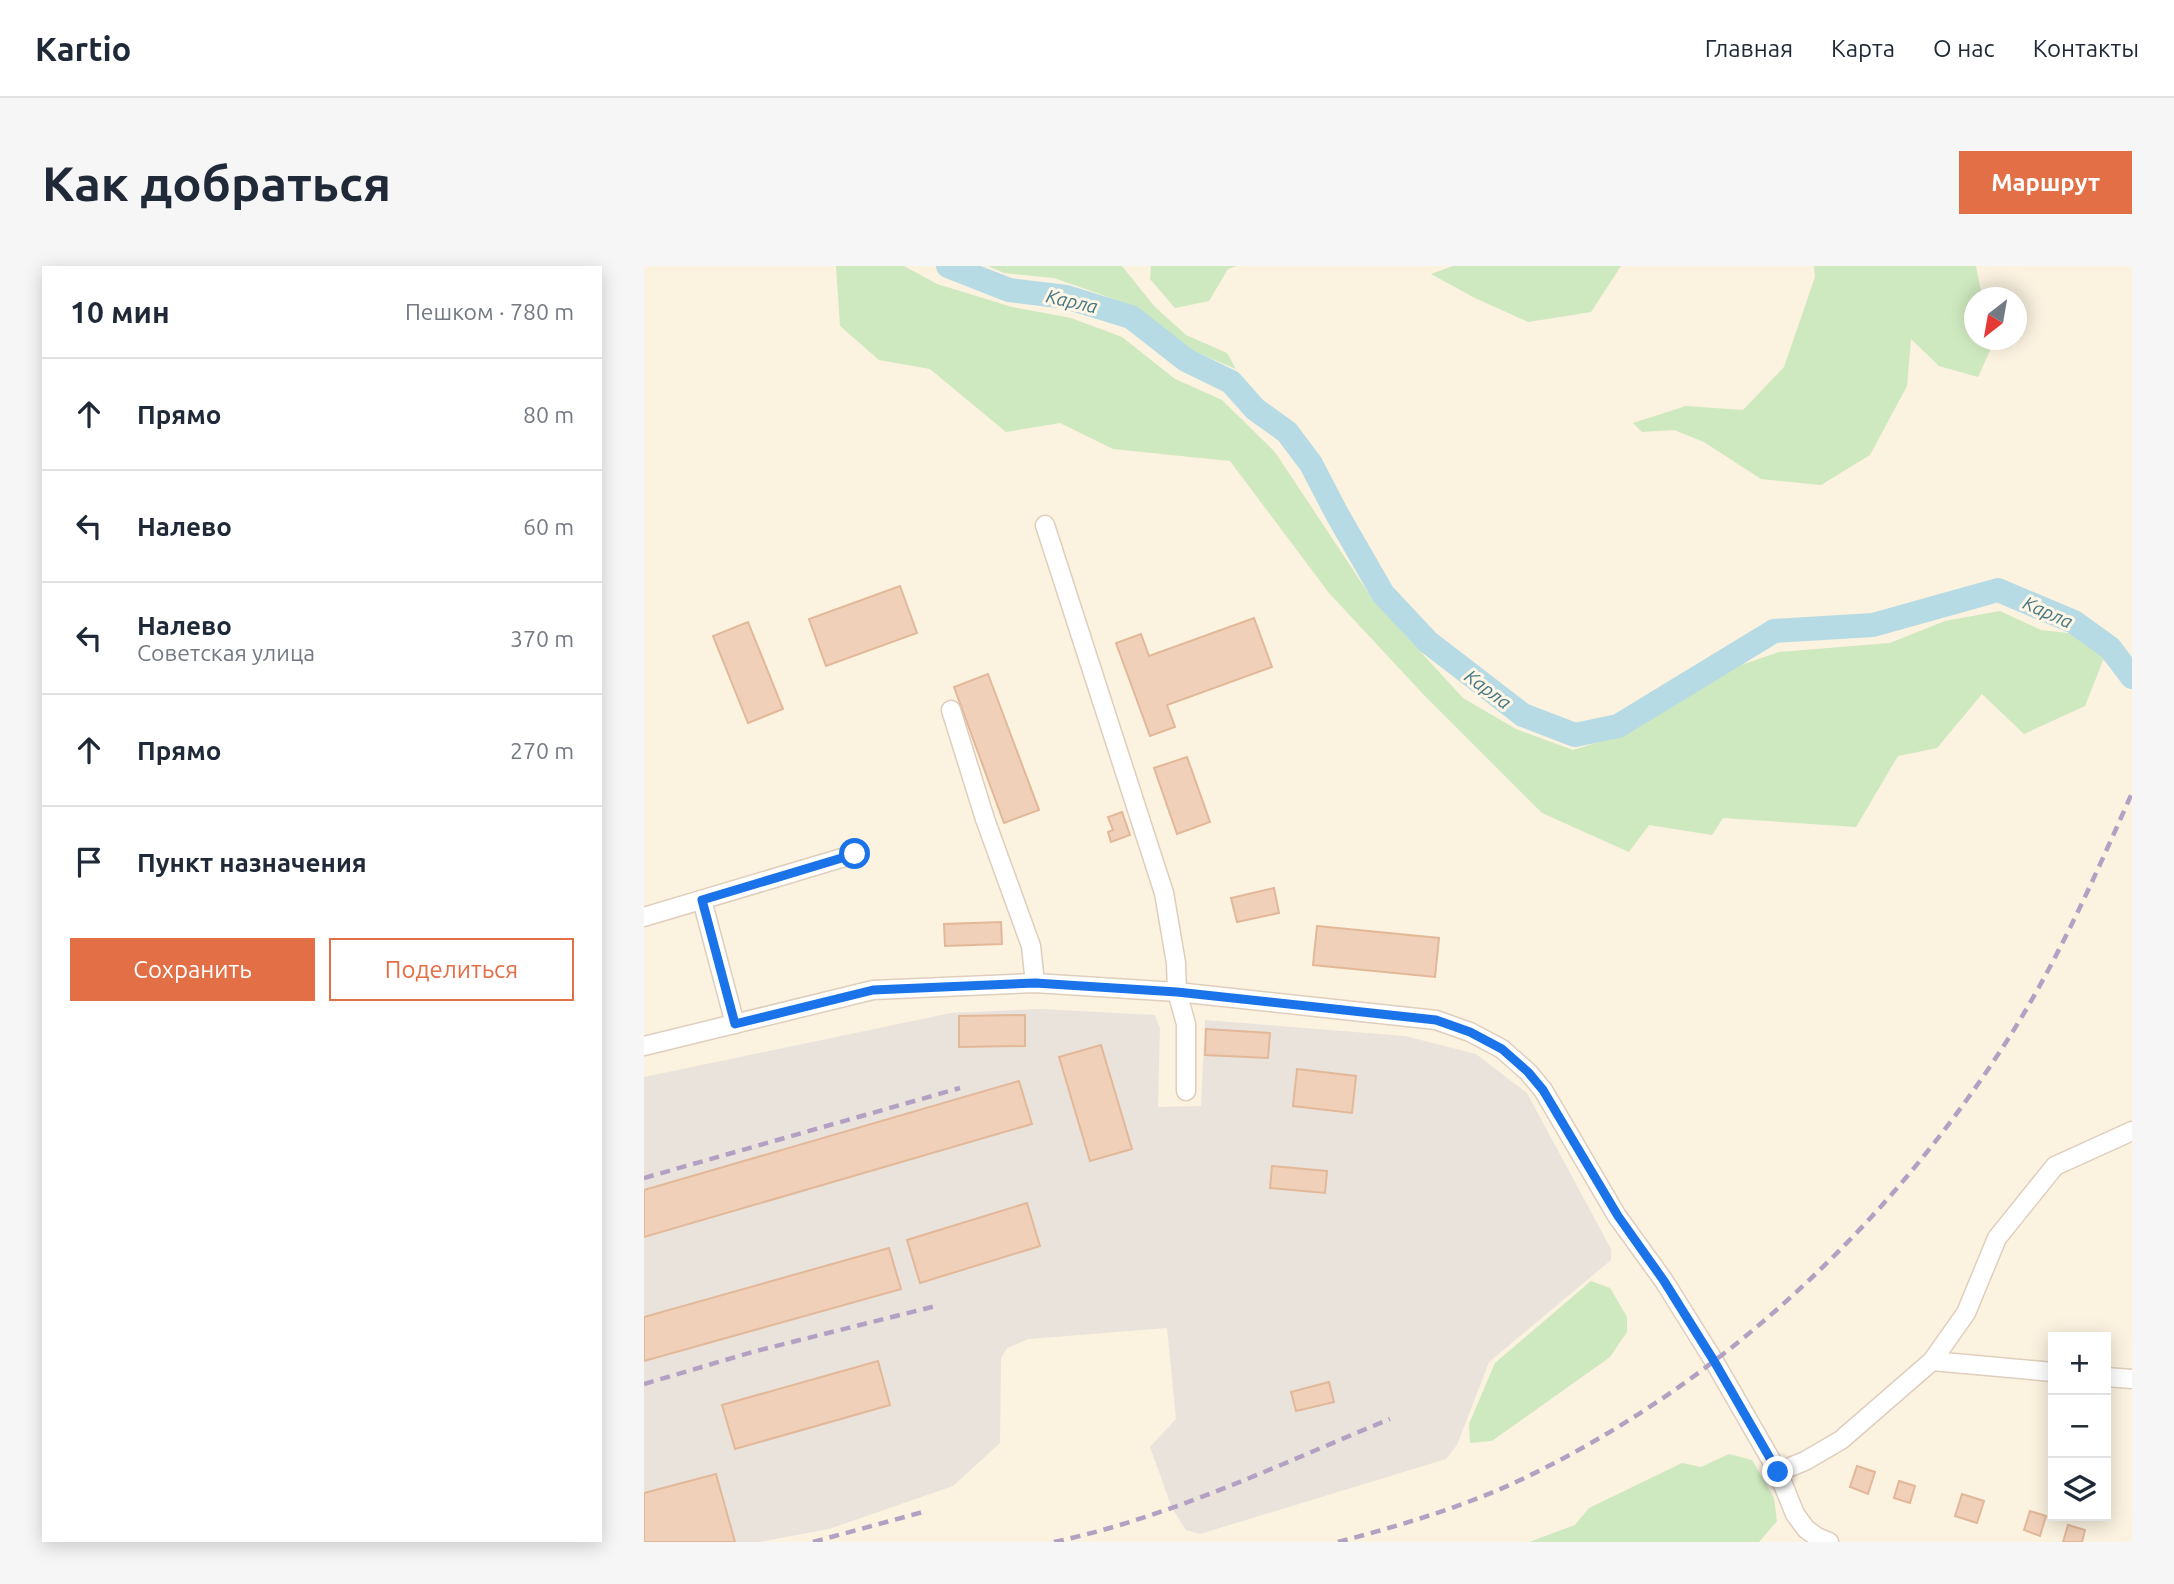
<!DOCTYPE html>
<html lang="ru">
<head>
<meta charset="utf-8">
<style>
	:root { --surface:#fff; --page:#f6f6f7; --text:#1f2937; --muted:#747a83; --line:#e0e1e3; --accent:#e36f47 }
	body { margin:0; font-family:Ubuntu,sans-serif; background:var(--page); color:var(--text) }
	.controls { position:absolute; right:21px; bottom:21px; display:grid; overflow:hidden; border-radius:0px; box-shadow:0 4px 18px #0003 }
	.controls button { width:63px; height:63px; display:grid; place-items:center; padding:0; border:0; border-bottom:2px solid var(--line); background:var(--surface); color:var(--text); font:35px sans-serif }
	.compass { position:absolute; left:1320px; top:21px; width:63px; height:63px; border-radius:50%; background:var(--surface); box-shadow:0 4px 18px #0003; rotate:211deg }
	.stop { position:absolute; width:21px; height:21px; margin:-16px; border:5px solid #1a73e8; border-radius:50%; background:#fff }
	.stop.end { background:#1a73e8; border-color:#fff; box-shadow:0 2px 7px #0008 }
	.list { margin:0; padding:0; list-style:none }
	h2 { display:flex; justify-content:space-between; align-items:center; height:91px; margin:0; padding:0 28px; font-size:30px }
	h2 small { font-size:23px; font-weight:400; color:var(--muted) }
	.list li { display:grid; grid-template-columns:46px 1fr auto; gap:21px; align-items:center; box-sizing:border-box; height:112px; padding:0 28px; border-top:2px solid var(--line) }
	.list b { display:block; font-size:26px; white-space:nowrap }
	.list p { margin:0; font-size:23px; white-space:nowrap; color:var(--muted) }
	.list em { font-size:23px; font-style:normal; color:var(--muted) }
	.actions { display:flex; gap:14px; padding:21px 28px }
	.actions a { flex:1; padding:16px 0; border:2px solid var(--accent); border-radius:0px; text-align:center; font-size:24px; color:var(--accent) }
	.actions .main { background:var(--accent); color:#fff }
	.icon { flex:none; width:38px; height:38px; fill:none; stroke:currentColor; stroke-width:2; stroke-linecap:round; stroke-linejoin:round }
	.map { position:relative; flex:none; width:1488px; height:1276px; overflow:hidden; border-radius:0px }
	header { display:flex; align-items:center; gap:42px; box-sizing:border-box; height:98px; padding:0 35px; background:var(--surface); border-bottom:2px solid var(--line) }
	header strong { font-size:33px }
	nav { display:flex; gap:38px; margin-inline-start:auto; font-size:24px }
	.intro { display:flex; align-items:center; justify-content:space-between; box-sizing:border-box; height:168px; padding:0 42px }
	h1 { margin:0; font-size:49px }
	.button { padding:18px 32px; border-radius:0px; background:var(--accent); color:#fff; font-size:24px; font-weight:700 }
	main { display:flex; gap:42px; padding:0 42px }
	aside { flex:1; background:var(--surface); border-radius:0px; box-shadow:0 4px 18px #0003 }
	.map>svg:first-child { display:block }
	.industrial { fill:#eae3dc }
	.green { fill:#cee8bf }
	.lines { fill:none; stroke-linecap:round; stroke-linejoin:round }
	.river { stroke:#b6dbe4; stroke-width:24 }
	.building { fill:#f0d0b8; stroke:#e2b899; stroke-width:2 }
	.minor-casing { stroke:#dfcebc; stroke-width:21 }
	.minor { stroke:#fff; stroke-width:18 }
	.rail { stroke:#b4a0c3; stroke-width:4.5; stroke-dasharray:10 7; stroke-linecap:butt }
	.route { stroke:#1a73e8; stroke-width:9 }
	.labels { text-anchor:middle; stroke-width:6; stroke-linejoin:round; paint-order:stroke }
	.water-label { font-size:19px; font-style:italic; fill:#437785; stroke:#fff6e6 }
</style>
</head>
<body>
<header>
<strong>Kartio</strong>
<nav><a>Главная</a><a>Карта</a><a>О нас</a><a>Контакты</a></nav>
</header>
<div class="intro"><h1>Как добраться</h1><a class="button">Маршрут</a></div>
<main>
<aside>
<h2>10 мин<small>Пешком · 780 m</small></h2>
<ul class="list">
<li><svg class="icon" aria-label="ahead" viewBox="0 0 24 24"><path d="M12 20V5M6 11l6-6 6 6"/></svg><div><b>Прямо</b></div><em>80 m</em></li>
<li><svg class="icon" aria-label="left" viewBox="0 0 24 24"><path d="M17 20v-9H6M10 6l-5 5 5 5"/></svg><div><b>Налево</b></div><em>60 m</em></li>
<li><svg class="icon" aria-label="left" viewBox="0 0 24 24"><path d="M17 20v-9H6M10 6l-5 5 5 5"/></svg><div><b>Налево</b><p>Советская улица</p></div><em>370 m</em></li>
<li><svg class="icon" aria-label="ahead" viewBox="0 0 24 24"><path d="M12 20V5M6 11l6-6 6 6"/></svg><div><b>Прямо</b></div><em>270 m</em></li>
<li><svg class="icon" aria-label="arrive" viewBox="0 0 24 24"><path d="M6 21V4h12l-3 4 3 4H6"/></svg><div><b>Пункт назначения</b></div></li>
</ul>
<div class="actions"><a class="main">Сохранить</a><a>Поделиться</a></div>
</aside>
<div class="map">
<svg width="1488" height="1276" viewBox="0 0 1488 1276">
	<rect width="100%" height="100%" fill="#fbf2e0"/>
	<path class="industrial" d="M397,743L511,749L516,762L514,841L557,840L561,754L761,770L832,788L883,827L967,983V994L845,1096L813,1179L802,1193L556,1268L542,1264L528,1242L506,1181L532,1153L523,1062L385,1073L363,1082L357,1092L356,1177L309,1220L185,1263L116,1276H0V811L307,747Z"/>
	<g class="green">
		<path d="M192,0H260L293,18L368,41L427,52L478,71L531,113L578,134L631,186L729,334L819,432L872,463L929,484L978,469L1071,408L1135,386L1246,377L1301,355L1356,345L1397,364L1433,368L1460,392L1441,440L1380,468L1338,428L1293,482L1254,490L1212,561L1079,552L1068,569L1005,559L985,586L898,547L779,428L685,327L586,195L469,183L416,157L362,166L286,103L235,94L196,60Z"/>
		<path d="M344,0H478L510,40L542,69L583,87L592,103L540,81L490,40L410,12L360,7Z"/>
		<path d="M507,0H593L584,3L565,35L531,42L506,13Z"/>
		<path d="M809,0H977L947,46L884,56L831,32L787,8Z"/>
		<path d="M1170,0H1332L1338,31L1330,32V74H1346L1348,80L1334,111L1295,100L1267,73L1263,120L1226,189L1177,219L1117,213L1060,176L1030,164L998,166L989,157L1042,140L1099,144L1140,101L1171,11Z"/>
		<path d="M947,1015L966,1022L983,1051V1066L966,1091L848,1175L826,1177L825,1158L851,1097Z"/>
		<path d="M1085,1188L1108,1194L1130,1232L1133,1255L1115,1276H885L931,1259L945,1242L1038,1197L1057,1201Z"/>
	</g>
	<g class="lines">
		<path class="river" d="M304,0L365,24L422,31L487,51L542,94L587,116L611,143L643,166L667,198L693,248L739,328L784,376L879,449L931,469L974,460L1130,365L1229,359L1354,324L1430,356L1466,382L1488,411"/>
	</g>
	<g class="building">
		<path d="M256,320L273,367L182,400L165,353Z"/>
		<path d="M610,352L628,401L523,439L531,461L506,470L472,377L497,368L505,390Z"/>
		<path d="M104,356L139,443L104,457L69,370Z"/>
		<path d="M344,408L395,544L360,557L310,421Z"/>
		<path d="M543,491L566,556L533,568L510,502Z"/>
		<path d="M478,546L486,569L467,576L464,566L469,564L464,551Z"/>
		<path d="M630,622L635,647L593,656L587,632Z"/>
		<path d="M357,656L358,678L301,680L300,658Z"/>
		<path d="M673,660L795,672L791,711L669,699Z"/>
		<path d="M381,749V780L315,781V750Z"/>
		<path d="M562,763L626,767L624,792L561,789Z"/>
		<path d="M457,779L488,883L446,895L415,791Z"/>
		<path d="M653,803L712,810L708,847L649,840Z"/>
		<path d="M375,815L388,858L0,971V924Z"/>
		<path d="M628,900L683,905L681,927L626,922Z"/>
		<path d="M383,937L396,980L276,1017L263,974Z"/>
		<path d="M245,982L257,1023L0,1095V1051Z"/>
		<path d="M234,1095L246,1139L91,1183L78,1139Z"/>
		<path d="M685,1116L690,1136L652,1145L647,1126Z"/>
		<path d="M1213,1200L1231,1206L1224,1228L1206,1221Z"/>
		<path d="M72,1208L91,1276H0V1227Z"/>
		<path d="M1255,1215L1271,1220L1266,1237L1250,1232Z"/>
		<path d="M1318,1228L1340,1235L1333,1257L1311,1250Z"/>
		<path d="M1386,1245L1402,1250L1396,1270L1380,1264Z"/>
		<path d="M1424,1259L1441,1264L1438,1276H1419Z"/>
	</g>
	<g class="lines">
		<g class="minor-casing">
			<g id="minor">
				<path d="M401,259L520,627L532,697L533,726L542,758V825"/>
				<path d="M307,444L341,553L387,680L391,717"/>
				<path d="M58,634L91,758"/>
				<path d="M0,651L211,588"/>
				<path d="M0,780L229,724L391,717L533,726L792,754L826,766L858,783L884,806L899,824L973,950L1020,1015L1070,1095L1134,1206L1151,1248L1162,1263L1173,1271L1185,1276"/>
				<path d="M1288,1095L1409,1106"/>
				<path d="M1462,1111L1488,1113"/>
				<path d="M1134,1206L1161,1195L1197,1174L1288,1095L1322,1047L1353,972L1411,900L1488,865"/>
			</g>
		</g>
		<use href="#minor" class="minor"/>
		<g class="rail">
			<path d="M0,912L316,822"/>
			<path d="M0,1118L112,1085L292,1040"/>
			<path d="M169,1276L279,1246"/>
			<path d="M410,1276C527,1251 636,1198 746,1153"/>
			<path d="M694,1276C754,1260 816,1242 872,1216C1068,1124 1234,970 1353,790C1408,708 1448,617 1488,527"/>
		</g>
	</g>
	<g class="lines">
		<path class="route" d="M211,588L58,634L91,758L229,724L391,717L533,726L792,754L826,766L858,783L884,806L899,824L974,950L1020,1015L1070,1095L1134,1206"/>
	</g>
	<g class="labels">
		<g class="water-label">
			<text transform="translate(428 35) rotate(13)" y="7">Карла</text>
			<text transform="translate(1404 346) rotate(24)" y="7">Карла</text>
			<text transform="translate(844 423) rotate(37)" y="7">Карла</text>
		</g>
	</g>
</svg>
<div class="controls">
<button>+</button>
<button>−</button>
<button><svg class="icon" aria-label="layers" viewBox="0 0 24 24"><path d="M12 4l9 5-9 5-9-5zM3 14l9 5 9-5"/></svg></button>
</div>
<svg class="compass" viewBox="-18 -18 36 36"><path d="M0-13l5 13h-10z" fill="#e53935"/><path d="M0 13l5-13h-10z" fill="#747a83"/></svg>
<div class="stop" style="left:211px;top:588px"></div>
<div class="stop end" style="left:1134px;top:1206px"></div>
</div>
</main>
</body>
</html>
